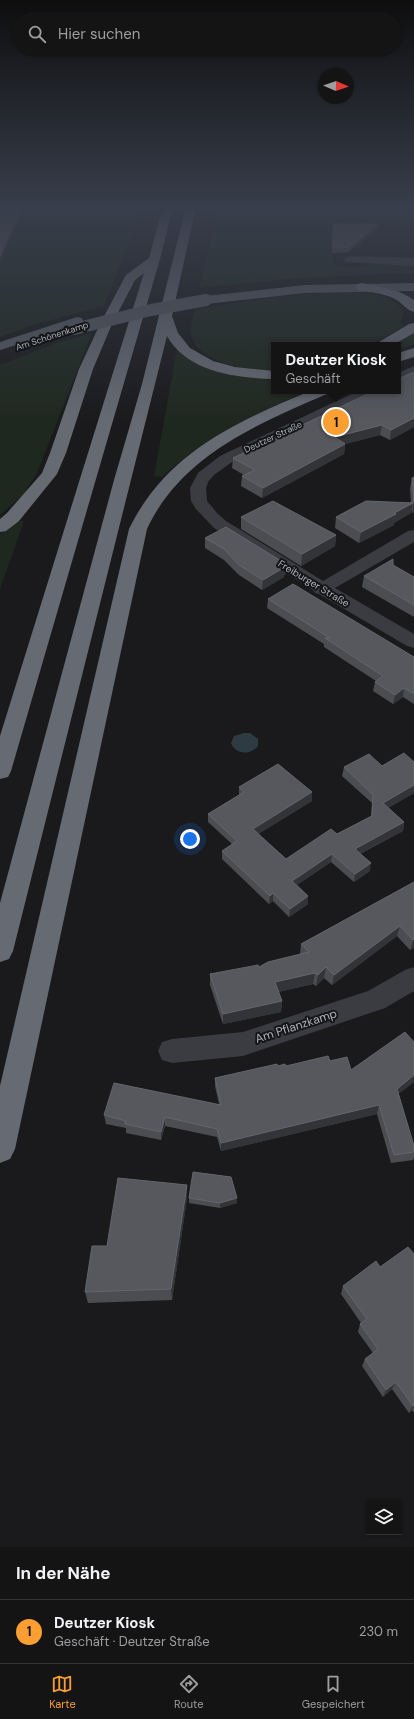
<!DOCTYPE html>
<html lang="de">
<head>
<meta charset="utf-8">
<style>
	:root { --surface:#141415; --page:#1d1d1e; --text:#f1f3f6; --muted:#9d9ea0; --line:#333334; --accent:#fc9f32 }
	body { margin:0; font-family:"DM Sans",sans-serif; background:var(--page); color:var(--text) }
	.controls { position:absolute; right:12px; bottom:12px; display:grid; overflow:hidden; border-radius:0px; box-shadow:0 1px 3px #0004 }
	.controls button { width:36px; height:36px; display:grid; place-items:center; padding:0; border:0; border-bottom:1px solid var(--line); background:var(--surface); color:var(--text); font:20px sans-serif }
	.compass { position:absolute; left:318px; top:68px; width:36px; height:36px; border-radius:50%; background:var(--surface); box-shadow:0 1px 3px #0004; rotate:92deg }
	.you { position:absolute; left:190px; top:839px; width:14px; height:14px; margin:-10px; border:3px solid #fff; border-radius:50%; background:#1a73e8; box-shadow:0 0 0 6px #1a73e833 }
	.badge { display:grid; place-items:center; width:26px; height:26px; border-radius:50%; background:var(--accent); color:#111; font-size:13px; font-weight:700 }
	.pin { position:absolute; translate:-50% -50%; border:2px solid #fff; box-shadow:0 1px 4px #0006 }
	.popup { position:absolute; left:271px; top:342px; width:130px; height:52px; box-sizing:border-box; display:grid; place-content:center; border-radius:0px; background:var(--surface); filter:drop-shadow(0 1px 3px #0005); font-size:13px; white-space:nowrap; color:var(--muted) }
	.popup b { font-size:15px; color:var(--text) }
	.popup::after { content:''; position:absolute; left:50%; top:100%; margin-left:-8px; border:8px solid transparent; border-top-color:var(--surface) }
	.list { margin:0; padding:0; list-style:none }
	h2 { display:flex; justify-content:space-between; align-items:center; height:52px; margin:0; padding:0 16px; font-size:17px }
	h2 small { font-size:13px; font-weight:400; color:var(--muted) }
	.list li { display:grid; grid-template-columns:26px 1fr auto; gap:12px; align-items:center; box-sizing:border-box; height:64px; padding:0 16px; border-top:1px solid var(--line) }
	.list b { display:block; font-size:15px; white-space:nowrap }
	.list p { margin:0; font-size:13px; white-space:nowrap; color:var(--muted) }
	.list em { font-size:13px; font-style:normal; color:var(--muted) }
	.icon { flex:none; width:22px; height:22px; fill:none; stroke:currentColor; stroke-width:2; stroke-linecap:round; stroke-linejoin:round }
	.map { position:relative; flex:none; width:414px; height:1547px; overflow:hidden }
	.search { position:absolute; background:var(--surface); box-shadow:0 1px 3px #0004; left:12px; right:12px; top:12px; height:44px; display:flex; align-items:center; gap:10px; box-sizing:border-box; padding:0 14px; border-radius:22px; color:var(--muted); font-size:15px }
	.sheet { height:116px; background:var(--surface) }
	nav { display:flex; justify-content:space-around; align-items:center; box-sizing:border-box; height:56px; border-top:1px solid var(--line); background:var(--surface); font-size:11px; color:var(--muted) }
	nav a { display:grid; justify-items:center; gap:2px }
	nav .on { color:var(--accent) }
	.map>svg:first-child { display:block }
	.green { fill:#1f281f }
	.water { fill:#2e3b42 }
	.lines { fill:none; stroke-linecap:round; stroke-linejoin:round }
	.minor { fill:#3a3c42; fill-rule:evenodd }
	.primary { fill:#565a61; fill-rule:evenodd }
	.motorway { fill:#666b73; fill-rule:evenodd }
	.primary-bridge { stroke:#565a61; stroke-width:12 }
	.wall { fill:#4b4d51 }
	.shaded-wall { fill:#333437 }
	.building { fill:#56585d; stroke:#63666c }
	.labels { text-anchor:middle; stroke-width:4; stroke-linejoin:round; paint-order:stroke }
	.far-street-label { font-size:9px; fill:#acb3bc; stroke:#151517 }
	.street-label { font-size:10px; fill:#acb3bc; stroke:#151517 }
	.near-street-label { font-size:12px; fill:#acb3bc; stroke:#151517 }
</style>
</head>
<body>
<div class="map">
<svg width="414" height="1547" viewBox="0 0 414 1547">
	<rect width="100%" height="100%" fill="#1a1a1c"/>
	<g class="green">
		<path d="M0,207H139L130,240L104,306L40,323L0,337Z"/>
		<path d="M217,207H414V229L333,214V263L341,267L366,266L369,264H414V273L299,278L199,288L206,261Z"/>
		<path d="M369,293C382,296 399,300 404,313L400,323L404,324L402,327L372,345H274V372C249,369 197,365 191,334C190,326 193,317 195,309C252,300 311,290 369,293Z"/>
		<path d="M92,333L37,473L23,495L0,515V365L53,344Z"/>
		<path d="M414,333V344L398,350V345H394Z"/>
		<path d="M177,349L195,362L274,378V391H307C255,414 204,438 162,477L154,476Z"/>
		<path d="M17,521H24L0,589V534Z"/>
	</g>
	<path class="water" d="M244,733H250L258,739V746C251,755 235,755 231,743L234,736Z"/>
	<g class="lines">
		<g class="minor">
			<path d="M350,256L414,258V266L346,262L344,260L346,258Z"/>
			<path d="M414,366V375L398,382V373Z"/>
			<path d="M358,391H377L375,394L232,462L214,475L208,482L206,488L207,501L217,513L226,521L323,581L408,531L414,530V542L335,588L414,634V648L407,646L319,594L315,593L313,590L214,528L196,509L191,501L190,488L198,473L220,456Z"/>
			<path d="M414,967V991L385,1008L243,1056L172,1063L162,1060L158,1051L162,1042L172,1039L243,1032L368,991L405,970Z"/>
		</g>
		<g class="primary">
			<path d="M414,283V291L305,293L206,304L202,303L200,300L202,297L206,296L305,285Z"/>
			<path d="M77,317L82,318L83,321L82,324L0,350V342Z"/>
		</g>
		<g class="motorway">
			<path d="M163,207H173L160,259L11,771L8,777L0,779V736L144,273L135,280L112,324L93,369L66,453L57,474L19,521L6,531L0,532V519L7,513L42,473L50,453L79,369L100,324L126,275L149,258Z"/>
			<path d="M186,207H196L172,316L178,333L190,348L213,361L235,367L274,371V379C236,378 187,372 167,336L13,951L9,959L0,962V903L114,480L142,384Z"/>
			<path d="M362,283C380,287 399,289 414,300V312C406,310 401,301 393,298C382,293 369,292 358,290L356,287L358,284Z"/>
			<path d="M414,323V333L393,345H377L379,342L409,324Z"/>
			<path d="M414,348V357L398,362V353Z"/>
			<path d="M310,391H329L327,394C257,424 181,456 147,529L15,1149L10,1159L0,1163V1086L129,529C166,453 236,422 310,391Z"/>
		</g>
		<path class="primary-bridge" d="M74,329L151,310L206,300"/>
	</g>
	<g class="wall">
		<path d="M333,224H378L377,229L349,252L332,253Z"/>
		<path d="M414,372V427L390,440L380,435L345,444L344,454L262,498L241,486L242,476L244,475L232,468L233,458Z"/>
		<path d="M414,477V512L412,513V508L411,513L394,523V525L359,543L335,528L336,517L411,502L410,489L412,478Z"/>
		<path d="M241,517L336,535L335,546L301,566L241,529Z"/>
		<path d="M205,538L286,564V575H284V577L262,590L239,575L224,560L205,548Z"/>
		<path d="M393,565L414,577V617L362,587L364,576Z"/>
		<path d="M268,599L414,657V704L403,697L393,704L373,691L375,682L376,681L324,647V644L267,608Z"/>
		<path d="M414,762V793L388,808L404,822L403,831L360,854L370,871L354,882L331,862L297,885L308,896V904L289,917L273,901L269,904L222,859V851L232,844L208,822V814L239,795V787L312,801L258,834L286,859L337,834L371,816L372,803L342,776L344,767L382,766Z"/>
		<path d="M414,882V948L410,950L397,936L332,985L324,978L316,986L313,984L278,992L282,1001L281,1012L223,1024L210,985V974L259,967L300,954L301,944Z"/>
		<path d="M330,1061L351,1070L414,1082L398,1094L414,1146V1157L413,1160L391,1163L377,1114L221,1151L217,1137L165,1126L161,1140L126,1133V1128L106,1124L104,1115L219,1104L215,1086V1078L278,1066H286Z"/>
		<path d="M187,1185V1198L172,1300L88,1303L85,1292L107,1246Z"/>
		<path d="M189,1198H237V1203L220,1208L189,1203Z"/>
		<path d="M414,1254V1413L412,1410L409,1413L392,1389L383,1397L362,1366L365,1359L373,1353L358,1332L360,1324L361,1323L341,1294L343,1286L380,1267Z"/>
	</g>
	<g class="shaded-wall">
		<path d="M21,207H24L0,262V256Z"/>
		<path d="M378,224L377,229L349,252L350,247Z"/>
		<path d="M414,418V427L390,440L391,430Z"/>
		<path d="M382,425L380,435L345,444L344,454L262,498L263,488L335,437Z"/>
		<path d="M414,502V512L412,513Z"/>
		<path d="M413,503L411,513L394,523V525L359,543L361,532Z"/>
		<path d="M336,535L335,546L301,566L302,554Z"/>
		<path d="M286,564V575H284V577L262,590L263,580Z"/>
		<path d="M404,688L403,697L393,704L395,695Z"/>
		<path d="M414,785V793L382,811L383,803Z"/>
		<path d="M312,792V801L252,838L253,829Z"/>
		<path d="M404,822L403,831L353,857L355,849Z"/>
		<path d="M332,854L331,862L291,889L292,881Z"/>
		<path d="M371,863L370,871L354,882L355,874Z"/>
		<path d="M273,893V901L269,904L270,896Z"/>
		<path d="M308,896V904L289,917L290,909Z"/>
		<path d="M400,926L397,936L332,985L334,975Z"/>
		<path d="M414,939V948L410,950L413,940Z"/>
		<path d="M326,967L324,978L316,986L318,975Z"/>
		<path d="M315,973L313,984L274,993L275,982Z"/>
		<path d="M282,1001L281,1012L223,1024V1014Z"/>
		<path d="M414,1075V1082L394,1097L397,1089Z"/>
		<path d="M379,1105L377,1114L221,1151V1143Z"/>
		<path d="M165,1117V1126L161,1140V1132Z"/>
		<path d="M187,1185V1198L172,1300L171,1289Z"/>
		<path d="M237,1198V1203L220,1208V1203Z"/>
		<path d="M396,1382L392,1389L383,1397L386,1390Z"/>
		<path d="M414,1405V1406L412,1410L409,1413L413,1406Z"/>
	</g>
	<g class="building">
		<path d="M0,207H21L0,256Z"/>
		<path d="M333,224H378L350,247H333Z"/>
		<path d="M414,372V418L391,430L382,425L335,437L345,444L263,488L242,476L255,470L233,458L374,391H398V379Z"/>
		<path d="M414,477V502L412,478Z"/>
		<path d="M273,501L336,535L302,554L241,517Z"/>
		<path d="M366,501L413,503L394,513L396,514L361,532L336,517Z"/>
		<path d="M226,527L286,564L284,566L285,567L263,580L239,565L224,549L205,538Z"/>
		<path d="M393,559V565L414,577V605L364,576Z"/>
		<path d="M293,584L414,657V694L404,688L395,695L375,682L383,676L325,638H330L268,599Z"/>
		<path d="M404,753L414,762V785L383,803L404,822L355,849L371,863L355,874L332,854L292,881L308,896L290,909L273,893L270,896L222,851L237,841L208,814L244,792L239,787L278,764L312,792L253,829L286,859L331,829L337,834L372,816L373,795L344,767L369,754L382,766Z"/>
		<path d="M414,882V939L413,940L400,926L334,975L326,967L318,975L315,973L275,982L282,1001L223,1014L210,974L258,965L259,967L268,962L309,952L301,944Z"/>
		<path d="M405,1032L414,1042V1075L397,1089L414,1146V1152L394,1155L379,1105L221,1143L217,1129L165,1117L161,1132L125,1124L126,1121L104,1115L114,1083L221,1105L215,1078L277,1064L278,1066L285,1064L286,1066L328,1056L330,1061L347,1057L351,1070Z"/>
		<path d="M193,1172L231,1177L237,1198L220,1203L189,1198Z"/>
		<path d="M118,1178L187,1185L171,1289L85,1292L92,1246H107Z"/>
		<path d="M408,1247L414,1254V1405L413,1406L396,1382L386,1390L365,1359L378,1349L360,1324L367,1319L343,1286L376,1261L380,1267Z"/>
	</g>
	<linearGradient id="sky" x2="0" y2="1"><stop stop-color="#0e0e0f"/><stop offset="0.49" stop-color="#383e4b"/><stop offset="1" stop-color="#383e4b" stop-opacity="0"/></linearGradient>
	<rect width="414" height="424" fill="url(#sky)"/>
	<g class="labels">
		<g class="far-street-label">
			<text transform="translate(52 336) rotate(-18)" y="3">Am Schönenkamp</text>
			<text transform="translate(273 437) rotate(-25)" y="3">Deutzer Straße</text>
		</g>
		<g class="street-label">
			<text transform="translate(314 583) rotate(31)" y="4">Freiburger Straße</text>
		</g>
		<g class="near-street-label">
			<text transform="translate(296 1026) rotate(-18)" y="4">Am Pflanzkamp</text>
		</g>
	</g>
</svg>
<div class="controls">
<button><svg class="icon" aria-label="layers" viewBox="0 0 24 24"><path d="M12 4l9 5-9 5-9-5zM3 14l9 5 9-5"/></svg></button>
</div>
<svg class="compass" viewBox="-18 -18 36 36"><path d="M0-13l5 13h-10z" fill="#e53935"/><path d="M0 13l5-13h-10z" fill="#9d9ea0"/></svg>
<div class="you"></div>
<div class="pin badge" style="left:336px;top:422px">1</div>
<div class="popup"><b>Deutzer Kiosk</b>Geschäft</div>
<div class="search"><svg class="icon" aria-label="search" viewBox="0 0 24 24"><circle cx="10" cy="10" r="6"/><path d="M15 15l6 6"/></svg>Hier suchen</div>
</div>
<section class="sheet">
<h2>In der Nähe<small></small></h2>
<ul class="list">
<li><span class="badge">1</span><div><b>Deutzer Kiosk</b><p>Geschäft · Deutzer Straße</p></div><em>230 m</em></li>
</ul>
</section>
<nav>
<a class="on"><svg class="icon" aria-label="map" viewBox="0 0 24 24"><path d="M3 6l6-2 6 2 6-2v14l-6 2-6-2-6 2zM9 4v14M15 6v14"/></svg>Karte</a>
<a><svg class="icon" aria-label="directions" viewBox="0 0 24 24"><path d="M12 3l9 9-9 9-9-9zM9 14v-3h6M13 9l2 2-2 2"/></svg>Route</a>
<a><svg class="icon" aria-label="saved" viewBox="0 0 24 24"><path d="M7 4h10v16l-5-4-5 4z"/></svg>Gespeichert</a>
</nav>
</body>
</html>
